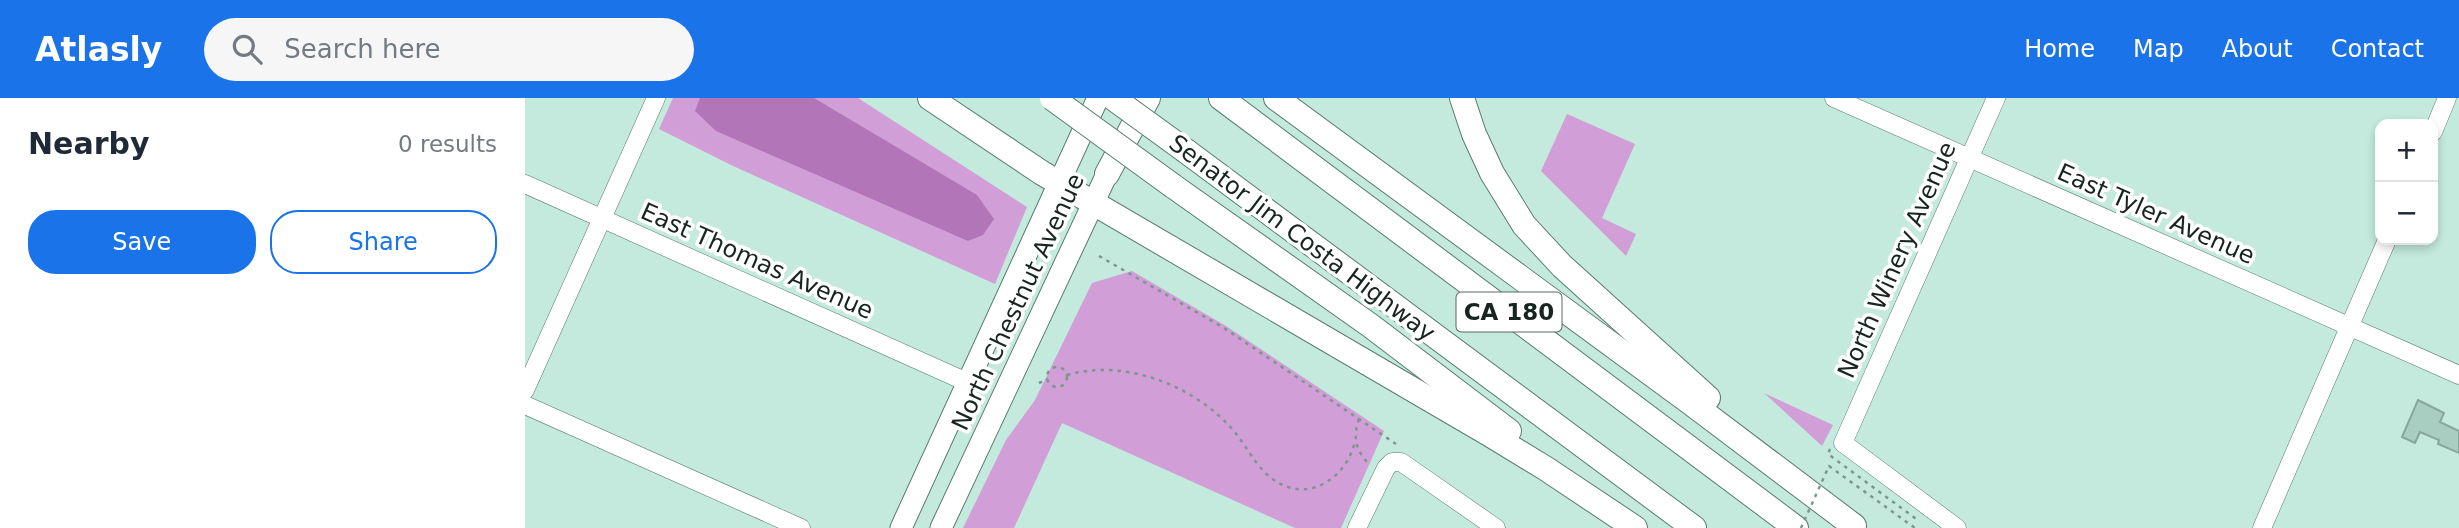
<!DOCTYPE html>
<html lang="en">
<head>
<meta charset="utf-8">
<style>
	:root { --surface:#fff; --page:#f6f6f7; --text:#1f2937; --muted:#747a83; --line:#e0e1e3; --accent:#1a73e8 }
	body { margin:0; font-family:"DejaVu Sans",sans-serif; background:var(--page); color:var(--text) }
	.controls { position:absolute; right:21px; top:21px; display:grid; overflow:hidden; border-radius:14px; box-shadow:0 4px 10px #0003 }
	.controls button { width:63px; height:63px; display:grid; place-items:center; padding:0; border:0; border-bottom:2px solid var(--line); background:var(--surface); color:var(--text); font:35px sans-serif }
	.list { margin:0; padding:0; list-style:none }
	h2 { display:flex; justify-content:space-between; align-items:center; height:91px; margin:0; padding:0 28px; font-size:30px }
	h2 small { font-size:23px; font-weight:400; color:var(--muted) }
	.actions { display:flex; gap:14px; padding:21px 28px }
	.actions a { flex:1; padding:16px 0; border:2px solid var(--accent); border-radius:28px; text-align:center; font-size:24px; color:var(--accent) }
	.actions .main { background:var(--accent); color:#fff }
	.icon { flex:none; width:38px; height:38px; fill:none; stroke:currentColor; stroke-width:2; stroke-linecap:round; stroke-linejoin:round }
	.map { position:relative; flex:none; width:1934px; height:430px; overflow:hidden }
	header { display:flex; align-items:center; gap:42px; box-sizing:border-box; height:98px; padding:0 35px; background:var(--accent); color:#fff }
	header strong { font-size:33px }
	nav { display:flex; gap:38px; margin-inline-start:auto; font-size:24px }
	.search { width:490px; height:63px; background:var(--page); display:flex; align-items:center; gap:18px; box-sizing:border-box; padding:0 24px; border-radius:38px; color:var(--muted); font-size:26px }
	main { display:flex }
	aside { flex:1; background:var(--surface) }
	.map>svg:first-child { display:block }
	.green { fill:#d19ed7 }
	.water { fill:#b175b8 }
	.building { fill:#a8cdc1; stroke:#85a89d; stroke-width:2 }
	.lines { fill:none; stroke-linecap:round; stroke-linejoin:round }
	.minor-casing { stroke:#597b71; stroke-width:19 }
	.major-casing { stroke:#597b71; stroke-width:23 }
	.highway-casing { stroke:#597b71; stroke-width:26 }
	.path { stroke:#7b978e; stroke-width:2.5; stroke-dasharray:3.5 5; stroke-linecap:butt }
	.minor { stroke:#fff; stroke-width:18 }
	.major { stroke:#fff; stroke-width:21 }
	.highway { stroke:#fff; stroke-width:24 }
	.highway-bridge-casing { stroke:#597b71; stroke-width:26; stroke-linecap:butt }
	.path-bridge { stroke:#7b978e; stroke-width:2.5; stroke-dasharray:3.5 5; stroke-linecap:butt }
	.highway-bridge { stroke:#fff; stroke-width:24 }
	.labels { text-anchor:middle; stroke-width:7; stroke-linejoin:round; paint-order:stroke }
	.shield { fill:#fff; stroke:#5d6663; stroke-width:2 }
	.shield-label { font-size:23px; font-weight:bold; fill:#172520 }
	.street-label { font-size:24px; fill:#172520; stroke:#fff }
</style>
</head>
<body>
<header>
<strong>Atlasly</strong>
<div class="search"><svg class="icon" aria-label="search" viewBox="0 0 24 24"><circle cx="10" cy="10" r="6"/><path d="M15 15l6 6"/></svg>Search here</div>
<nav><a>Home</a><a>Map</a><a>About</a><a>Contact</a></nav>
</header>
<main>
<aside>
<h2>Nearby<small>0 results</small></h2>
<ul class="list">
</ul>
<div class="actions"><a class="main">Save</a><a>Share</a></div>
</aside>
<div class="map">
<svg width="1934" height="430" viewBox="0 0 1934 430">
	<rect width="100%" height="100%" fill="#c4e9dd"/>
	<g class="green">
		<path d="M148,0H333L502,109L470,186L206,67L134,31Z"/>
		<path d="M1042,16L1110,46L1077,120L1111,136L1101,158L1016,73Z"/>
		<path d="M607,173L701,228L859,333L816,430H770L537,325L489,430H438L481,342L510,302L567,185Z"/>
		<path d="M1239,295L1308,327L1297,348Z"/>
	</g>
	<path class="water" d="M175,0H289L452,97L469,121L458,137L443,143L191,33L170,13Z"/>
	<path class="building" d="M1893,302L1919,315L1915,324L1934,333V355L1913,346L1914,342L1895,334L1890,345L1877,339Z"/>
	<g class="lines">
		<g class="minor-casing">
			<g id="minor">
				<path d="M1309,0L1934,277"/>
				<path d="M1908,34L1922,0"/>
				<path d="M0,86L444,285"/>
				<path d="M0,292L131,0"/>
				<path d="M0,307L276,430"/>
				<path d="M832,430L861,370L867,364H876L971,430"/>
				<path d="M1432,430L1318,345L1471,0"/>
				<path d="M1737,430L1862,142"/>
			</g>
		</g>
		<g class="major-casing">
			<g id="major">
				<path d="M376,430L573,0"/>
				<path d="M416,430L589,61"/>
			</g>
		</g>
		<g class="highway-casing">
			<g id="highway">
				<path d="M405,0L517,75L964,336L1020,370L1110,430"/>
				<path d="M696,0L1271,430"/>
				<path d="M751,0L1166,305L1329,428"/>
				<path d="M937,0L949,36L967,75L999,127L1037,168L1183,300"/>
				<path d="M661,53L1169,430"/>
				<path d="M582,76L623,0"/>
				<path d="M648,88L846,228L984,333"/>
			</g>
		</g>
		<g class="path">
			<path d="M574,158L699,230L871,346"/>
			<circle cx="532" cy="279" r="10"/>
			<path d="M542,277C600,260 670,288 708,332C722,348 731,370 749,382C783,406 822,380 830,343"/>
			<path d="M514,285L523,281"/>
			<path d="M834,321C828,339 830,350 842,364"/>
			<path d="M1305,351L1303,356L1394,423"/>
		</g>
		<use href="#minor" class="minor"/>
		<use href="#major" class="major"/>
		<use href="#highway" class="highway"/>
		<g class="highway-bridge-casing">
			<g id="highway-bridge">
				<path d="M527,0L648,88"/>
				<path d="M588,0L661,53"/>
			</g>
		</g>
		<path class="path-bridge" d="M1276,430L1304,368L1390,430"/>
		<use href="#highway-bridge" class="highway-bridge"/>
	</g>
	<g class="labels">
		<rect class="shield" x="931.5" y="194.5" width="105" height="39" rx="5"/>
		<g class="shield-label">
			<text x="984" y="222">CA 180</text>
		</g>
		<g class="street-label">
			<text transform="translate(1631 116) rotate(24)" y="8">East Tyler Avenue</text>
			<text transform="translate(777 140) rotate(37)" y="8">Senator Jim Costa Highway</text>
			<text transform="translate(1372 162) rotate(-66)" y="8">North Winery Avenue</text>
			<text transform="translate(232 163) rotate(24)" y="8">East Thomas Avenue</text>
			<text transform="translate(493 204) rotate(-65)" y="8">North Chestnut Avenue</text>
		</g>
	</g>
</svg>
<div class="controls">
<button>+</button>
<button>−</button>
</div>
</div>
</main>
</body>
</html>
